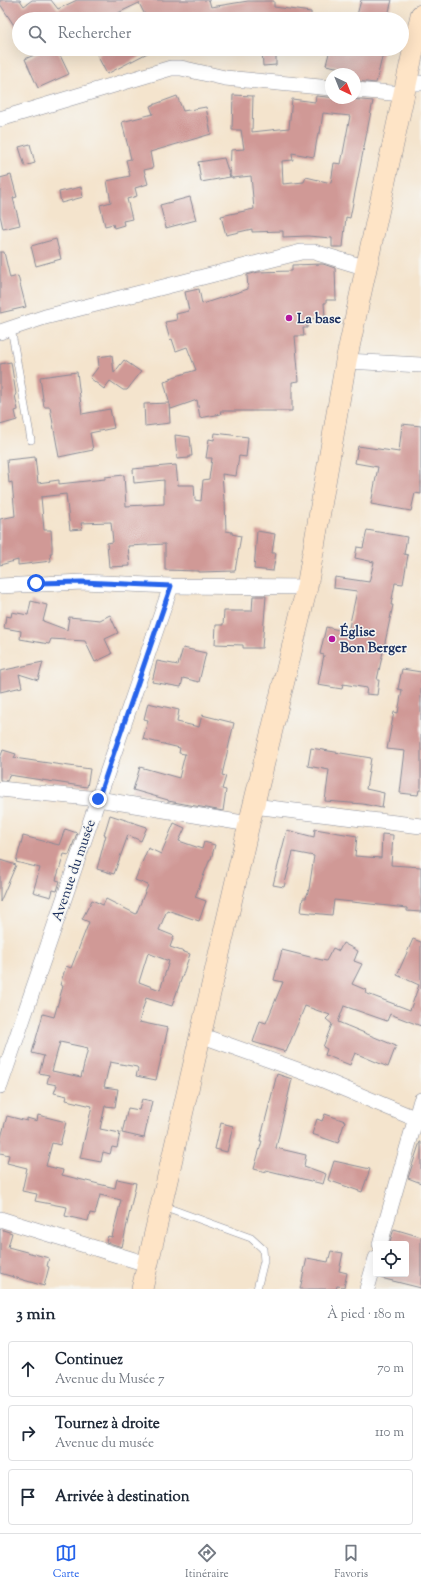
<!DOCTYPE html>
<html lang="fr">
<head>
<meta charset="utf-8">
<style>
	:root { --surface:#fff; --page:#f6f6f7; --text:#1f2937; --muted:#747a83; --line:#e0e1e3; --accent:#2563eb }
	body { margin:0; font-family:"Sorts Mill Goudy",serif; background:var(--page); color:var(--text) }
	.controls { position:absolute; right:12px; bottom:12px; display:grid; overflow:hidden; border-radius:4px; box-shadow:0 4px 16px #0002 }
	.controls button { width:36px; height:36px; display:grid; place-items:center; padding:0; border:0; border-bottom:1px solid var(--line); background:var(--surface); color:var(--text); font:20px sans-serif }
	.compass { position:absolute; left:325px; top:68px; width:36px; height:36px; border-radius:50%; background:var(--surface); box-shadow:0 4px 16px #0002; rotate:137deg }
	.stop { position:absolute; width:12px; height:12px; margin:-9px; border:3px solid #2563eb; border-radius:50%; background:#fff }
	.stop.end { background:#2563eb; border-color:#fff; box-shadow:0 1px 4px #0008 }
	.list { margin:0; padding:0; list-style:none }
	h2 { display:flex; justify-content:space-between; align-items:center; height:52px; margin:0; padding:0 16px; font-size:17px }
	h2 small { font-size:13px; font-weight:400; color:var(--muted) }
	.list li { display:grid; grid-template-columns:26px 1fr auto; gap:12px; align-items:center; box-sizing:border-box; height:56px; margin:0 8px 8px; padding:0 8px; border:1px solid var(--line); border-radius:4px }
	.list b { display:block; font-size:15px; white-space:nowrap }
	.list p { margin:0; font-size:13px; white-space:nowrap; color:var(--muted) }
	.list em { font-size:13px; font-style:normal; color:var(--muted) }
	.icon { flex:none; width:22px; height:22px; fill:none; stroke:currentColor; stroke-width:2; stroke-linecap:round; stroke-linejoin:round }
	.map { position:relative; flex:none; width:421px; height:1289px; overflow:hidden }
	.search { position:absolute; background:var(--surface); box-shadow:0 4px 16px #0002; left:12px; right:12px; top:12px; height:44px; display:flex; align-items:center; gap:10px; box-sizing:border-box; padding:0 14px; border-radius:22px; color:var(--muted); font-size:15px }
	.sheet { height:244px; background:var(--surface) }
	nav { display:flex; justify-content:space-around; align-items:center; box-sizing:border-box; height:56px; border-top:1px solid var(--line); background:var(--surface); font-size:11px; color:var(--muted) }
	nav a { display:grid; justify-items:center; gap:2px }
	nav .on { color:var(--accent) }
	.map>svg:first-child { display:block }
	.building { fill:#d09996; fill-rule:evenodd }
	.lines { fill:none; stroke-linecap:round; stroke-linejoin:round }
	.lane-casing { stroke:#888a96; stroke-width:8 }
	.street-casing { stroke:#888a96; stroke-width:16 }
	.secondary-casing { stroke:#888a96; stroke-width:22 }
	.lane { stroke:#fff; stroke-width:7 }
	.street { stroke:#fff; stroke-width:15 }
	.secondary { stroke:#fee4c6; stroke-width:21 }
	.route { stroke:#2563eb; stroke-width:5 }
	.poi-dot { fill:#b5179e; stroke:#f6f6f2; stroke-width:1.5 }
	.labels { text-anchor:middle; stroke-width:3; stroke-linejoin:round; paint-order:stroke }
	.poi-label { font-size:14px; font-weight:bold; fill:#1b2f5e; stroke:#f6f6f2; text-anchor:start }
	.street-label { font-size:14px; fill:#1b2f5e; stroke:#f6f6f2 }
</style>
</head>
<body>
<div class="map">
<svg width="421" height="1289" viewBox="0 0 421 1289">
	<rect width="100%" height="100%" fill="#f6f6f2"/>
	<filter id="ink" filterUnits="userSpaceOnUse"><feTurbulence type="fractalNoise" baseFrequency=".025" numOctaves="2"/><feDisplacementMap in="SourceGraphic" scale="8" xChannelSelector="R" yChannelSelector="G"/><feConvolveMatrix kernelMatrix="1 2 1 2 8 2 1 2 1" color-interpolation-filters="sRGB"/></filter>
	<filter id="wash" filterUnits="userSpaceOnUse"><feTurbulence type="fractalNoise" baseFrequency=".012" numOctaves="4" result="noise"/><feDisplacementMap in="SourceGraphic" scale="16" xChannelSelector="R" yChannelSelector="G"/><feGaussianBlur stdDeviation="0.9" result="paint"/><feColorMatrix in="noise" values="0 0 0 0 0 0 0 0 0 0 0 0 0 0 0 0 0 1.4 0 .05"/><feComposite in="paint" operator="in"/></filter>
	<g filter="url(#wash)">
		<rect width="100%" height="100%" fill="#f4e4cd"/>
		<g id="blocks">
			<g class="building">
				<path d="M0,0H20L24,6L32,0H51L58,9L77,0H209L211,7L248,1H274V7L311,12V19H147L139,3L118,13L121,19H19V33L0,4Z"/>
				<path d="M361,0H392L387,19H356Z"/>
				<path d="M48,49H57L69,74L38,88L25,59Z"/>
				<path d="M98,49H155L107,74L97,55L101,53Z"/>
				<path d="M262,49H276V65L263,66Z"/>
				<path d="M330,49L349,53V49H384L376,83L355,81V74H345L346,69L326,65Z"/>
				<path d="M233,95L253,96L252,132L289,128L292,99L315,102L316,96L373,101L350,218L346,217L343,247H332V238L308,236L283,237V231L252,232V229L226,235L221,216L254,209L251,176L232,178V177H230L231,150L244,149L241,130H232ZM323,113L350,116L341,164L334,163L331,183L306,177L304,182L283,184L282,161L293,160L292,153L314,157L318,133H320Z"/>
				<path d="M177,96L183,111L206,107L211,134L150,152L153,168L144,170L148,184L135,188L137,196L127,199L132,219L123,221L124,225L114,228L113,224L105,226L100,205L111,202L107,181L130,176L126,160L131,159L122,122L153,114L150,106Z"/>
				<path d="M30,144L35,163L25,166L19,147Z"/>
				<path d="M224,158L230,177L201,182L198,162Z"/>
				<path d="M11,175L17,197L13,198L20,225L3,229L0,215V178Z"/>
				<path d="M81,187L83,197L61,203L59,192Z"/>
				<path d="M190,197L196,220L166,228L160,205Z"/>
				<path d="M56,239L61,259L36,266L31,246Z"/>
				<path d="M0,252H4L10,278L18,276L26,307L0,313Z"/>
				<path d="M323,264L335,268L336,300H326V303H324L325,318L307,319V328H303L304,336H295L299,381L292,382V411H220L221,414L200,418L197,400L171,409L164,382L170,380V378L196,370L187,347L176,351L172,339L170,340L165,322L177,320L176,314L189,311L185,292L199,289L202,304L248,289L247,275L258,272L292,271V265Z"/>
				<path d="M112,355L114,373L124,360L141,372L127,390H123L110,381L104,389L90,378L99,366L98,357Z"/>
				<path d="M11,362L16,394L15,395L18,410L15,411L17,420L0,425V364Z"/>
				<path d="M77,372L82,414L110,409L114,428L90,433L93,450L59,457L50,407H44L40,377Z"/>
				<path d="M169,403L170,423L145,426L144,404Z"/>
				<path d="M402,424L421,426V494L415,493L411,511L371,504L378,467L355,463L358,446L399,452Z"/>
				<path d="M215,433L248,437L246,457L239,456L236,476L222,474L224,500H225L226,531L232,532V534L241,536L235,571L199,572V571L165,570V544L128,546L130,566L109,567L107,543L113,542L111,522L81,523L82,529L70,530L66,494L41,497L44,530H51L52,545V553H50L51,561L18,565V560L0,565V519L15,516L12,482L9,483L7,460L35,457L38,483L59,480V484L105,479V477L124,475L126,506L164,504V480L134,483L133,469L176,465L178,485H194L195,500L201,501L203,480L209,479L212,458H206L209,439L214,440Z"/>
				<path d="M175,435L190,437L192,456H189V458L177,459Z"/>
				<path d="M367,530L407,537L404,554L408,555L403,584L395,583L391,605H393L377,680H379L377,695L366,694L367,688L343,684L342,689L318,685L324,655L320,654L326,627L348,632L357,591L334,588L335,577L369,582L374,562L355,558L357,547L363,548Z"/>
				<path d="M257,531L275,534L272,553H276L273,571L254,569Z"/>
				<path d="M253,596H266L262,648H243V645L215,644L216,625H223L224,611H252Z"/>
				<path d="M31,601L47,605L43,621L67,630L69,617L100,620L110,615L118,633L105,639L112,654L95,662L85,641L51,639L49,644L20,639L21,631L4,628L6,616L11,617L12,612L28,615Z"/>
				<path d="M183,648L206,653L199,682L183,678L181,687L152,682L157,661L178,665Z"/>
				<path d="M43,662L38,680L19,674L22,687L0,692V671Z"/>
				<path d="M402,669L421,672V790H419L418,795L400,793L405,751L387,749L394,712L398,713L402,690L398,689Z"/>
				<path d="M148,703L179,710L177,722L199,727L202,715L234,723L222,775L226,776L222,789L226,790L223,811L168,801V800L133,790L140,767L179,778L185,754L179,753L180,748L143,739L148,720L144,719Z"/>
				<path d="M311,748L371,758L366,789L384,793L382,808L363,804L325,801L329,770L308,766Z"/>
				<path d="M3,750L16,754L14,758L90,769L87,787L9,775L7,781L0,780V758Z"/>
				<path d="M110,815L147,827L141,841L128,835L114,874L97,869L106,835H104Z"/>
				<path d="M174,823L185,828L179,841L202,849L204,842L215,845L211,859H210L195,897L206,901L199,921L167,910L159,930L174,936L170,947L190,954L172,1006L146,998L139,1022L168,1028L156,1080L136,1076L138,1069L137,1067L110,1062L104,1087L118,1089L115,1107L105,1106L100,1129L120,1133L117,1148L112,1147L110,1154L103,1152L101,1162L80,1158L92,1106L66,1100L67,1096L54,1093L57,1085L47,1083L49,1075L39,1073L44,1056L32,1053L43,1014L54,1017L63,986L60,985L66,966L71,968L89,922L82,919L92,900L103,905L106,899L136,914L148,885L135,880L148,848L161,854ZM148,953L169,961L160,990L139,982ZM60,1042L88,1048L81,1077L52,1071Z"/>
				<path d="M65,829L77,833L69,855L64,854L56,880L60,881L57,891L53,890L51,897L33,892L40,868L16,862L23,836L59,845Z"/>
				<path d="M315,829L357,836L355,856L381,858L382,834L393,835L391,865L421,867V912L407,911V908L334,900L332,915L301,912L303,898H306L309,889L314,856L293,852L284,887L273,885L287,830L314,837Z"/>
				<path d="M0,860L16,865L0,902Z"/>
				<path d="M413,939L421,942V1026L390,1014L387,1021L344,1006L338,1022L396,1046L388,1067L355,1053L350,1065L325,1055L327,1049L323,1047L332,1024L326,1019L330,1015L305,1006L286,1052L253,1042L260,1021L266,1023L283,982L274,980L282,950L326,961L333,948L339,951L343,943L358,951L354,961L362,964L352,984L366,990L365,993L410,1010L419,985L397,975Z"/>
				<path d="M277,1074L292,1079L276,1148L306,1155L304,1166L326,1174L323,1184L266,1170V1172L254,1169L262,1141H260Z"/>
				<path d="M142,1099L152,1101L144,1138L122,1133L128,1108L139,1110Z"/>
				<path d="M325,1114L345,1121L338,1143L312,1134L317,1119L322,1121Z"/>
				<path d="M38,1115L66,1122L60,1145L52,1143L46,1166L63,1170L62,1175L115,1188L117,1179L136,1183L122,1247L106,1242L108,1236L112,1237L121,1200L100,1195L95,1214L90,1213L88,1221L65,1216L67,1207L35,1201L37,1194L22,1191L27,1168L7,1163L9,1155L0,1153V1141L7,1116L27,1121V1118L37,1121Z"/>
				<path d="M221,1123L233,1126L227,1152L215,1149Z"/>
				<path d="M420,1142H421V1183L408,1178Z"/>
				<path d="M334,1161L370,1169L362,1192L328,1180Z"/>
				<path d="M0,1229L12,1233L8,1247L49,1258L47,1266L49,1267L44,1286L0,1273Z"/>
				<path d="M394,1229L421,1237V1288L381,1278V1274H406V1244H389Z"/>
				<path d="M331,1251L343,1253L339,1271L347,1273L344,1287L337,1286L336,1289H300L307,1258L328,1262Z"/>
			</g>
		</g>
	</g>
	<g filter="url(#ink)">
		<use href="#blocks" fill-opacity="0" stroke="#888a96" stroke-width="1"/>
		<g class="lines">
			<g class="lane-casing">
				<g id="lane">
					<path d="M11,328L31,440"/>
					<path d="M163,1206L251,1238L263,1249L264,1261L257,1289"/>
				</g>
			</g>
			<g class="street-casing">
				<g id="street">
					<path d="M406,83H421"/>
					<path d="M355,90L404,94"/>
					<path d="M0,119L171,68H181L225,78L331,88"/>
					<path d="M0,332L45,317L301,252H314L367,268"/>
					<path d="M346,361L421,365"/>
					<path d="M0,586L82,582L171,586L307,587"/>
					<path d="M0,789L98,799L249,824"/>
					<path d="M253,806L421,826"/>
					<path d="M200,1035L309,1074L421,1121"/>
					<path d="M0,1086L171,586"/>
					<path d="M0,1219L147,1264"/>
					<path d="M380,1244L421,1100"/>
					<path d="M367,1289L376,1258"/>
				</g>
			</g>
			<g class="secondary-casing">
				<path id="secondary" d="M142,1289L249,824L307,587L346,361L421,15"/>
			</g>
			<use href="#lane" class="lane"/>
			<use href="#street" class="street"/>
			<use href="#secondary" class="secondary"/>
		</g>
	</g>
	<g class="lines" filter="url(#ink)">
		<path class="route" d="M36,583L82,582L171,586L98,799"/>
	</g>
	<g class="poi-dot">
		<circle cx="289" cy="318" r="4"/>
		<circle cx="332" cy="639" r="4"/>
	</g>
	<g class="labels">
		<g class="poi-label">
			<text x="297" y="323">La base</text>
			<text x="340" y="636">Église<tspan x="340" dy="16">Bon Berger</tspan></text>
		</g>
		<g class="street-label">
			<text transform="translate(73 870) rotate(-71)" y="5">Avenue du musée</text>
		</g>
	</g>
</svg>
<div class="controls">
<button><svg class="icon" aria-label="locate" viewBox="0 0 24 24"><circle cx="12" cy="12" r="6"/><path d="M12 2v4M12 18v4M2 12h4M18 12h4"/></svg></button>
</div>
<svg class="compass" viewBox="-18 -18 36 36"><path d="M0-13l5 13h-10z" fill="#e53935"/><path d="M0 13l5-13h-10z" fill="#747a83"/></svg>
<div class="stop" style="left:36px;top:583px"></div>
<div class="stop end" style="left:98px;top:799px"></div>
<div class="search"><svg class="icon" aria-label="search" viewBox="0 0 24 24"><circle cx="10" cy="10" r="6"/><path d="M15 15l6 6"/></svg>Rechercher</div>
</div>
<section class="sheet">
<h2>3 min<small>À pied · 180 m</small></h2>
<ul class="list">
<li><svg class="icon" aria-label="ahead" viewBox="0 0 24 24"><path d="M12 20V5M6 11l6-6 6 6"/></svg><div><b>Continuez</b><p>Avenue du Musée 7</p></div><em>70 m</em></li>
<li><svg class="icon" aria-label="right" viewBox="0 0 24 24"><path d="M7 20v-9h11M14 6l5 5-5 5"/></svg><div><b>Tournez à droite</b><p>Avenue du musée</p></div><em>110 m</em></li>
<li><svg class="icon" aria-label="arrive" viewBox="0 0 24 24"><path d="M6 21V4h12l-3 4 3 4H6"/></svg><div><b>Arrivée à destination</b></div></li>
</ul>
</section>
<nav>
<a class="on"><svg class="icon" aria-label="map" viewBox="0 0 24 24"><path d="M3 6l6-2 6 2 6-2v14l-6 2-6-2-6 2zM9 4v14M15 6v14"/></svg>Carte</a>
<a><svg class="icon" aria-label="directions" viewBox="0 0 24 24"><path d="M12 3l9 9-9 9-9-9zM9 14v-3h6M13 9l2 2-2 2"/></svg>Itinéraire</a>
<a><svg class="icon" aria-label="saved" viewBox="0 0 24 24"><path d="M7 4h10v16l-5-4-5 4z"/></svg>Favoris</a>
</nav>
</body>
</html>
